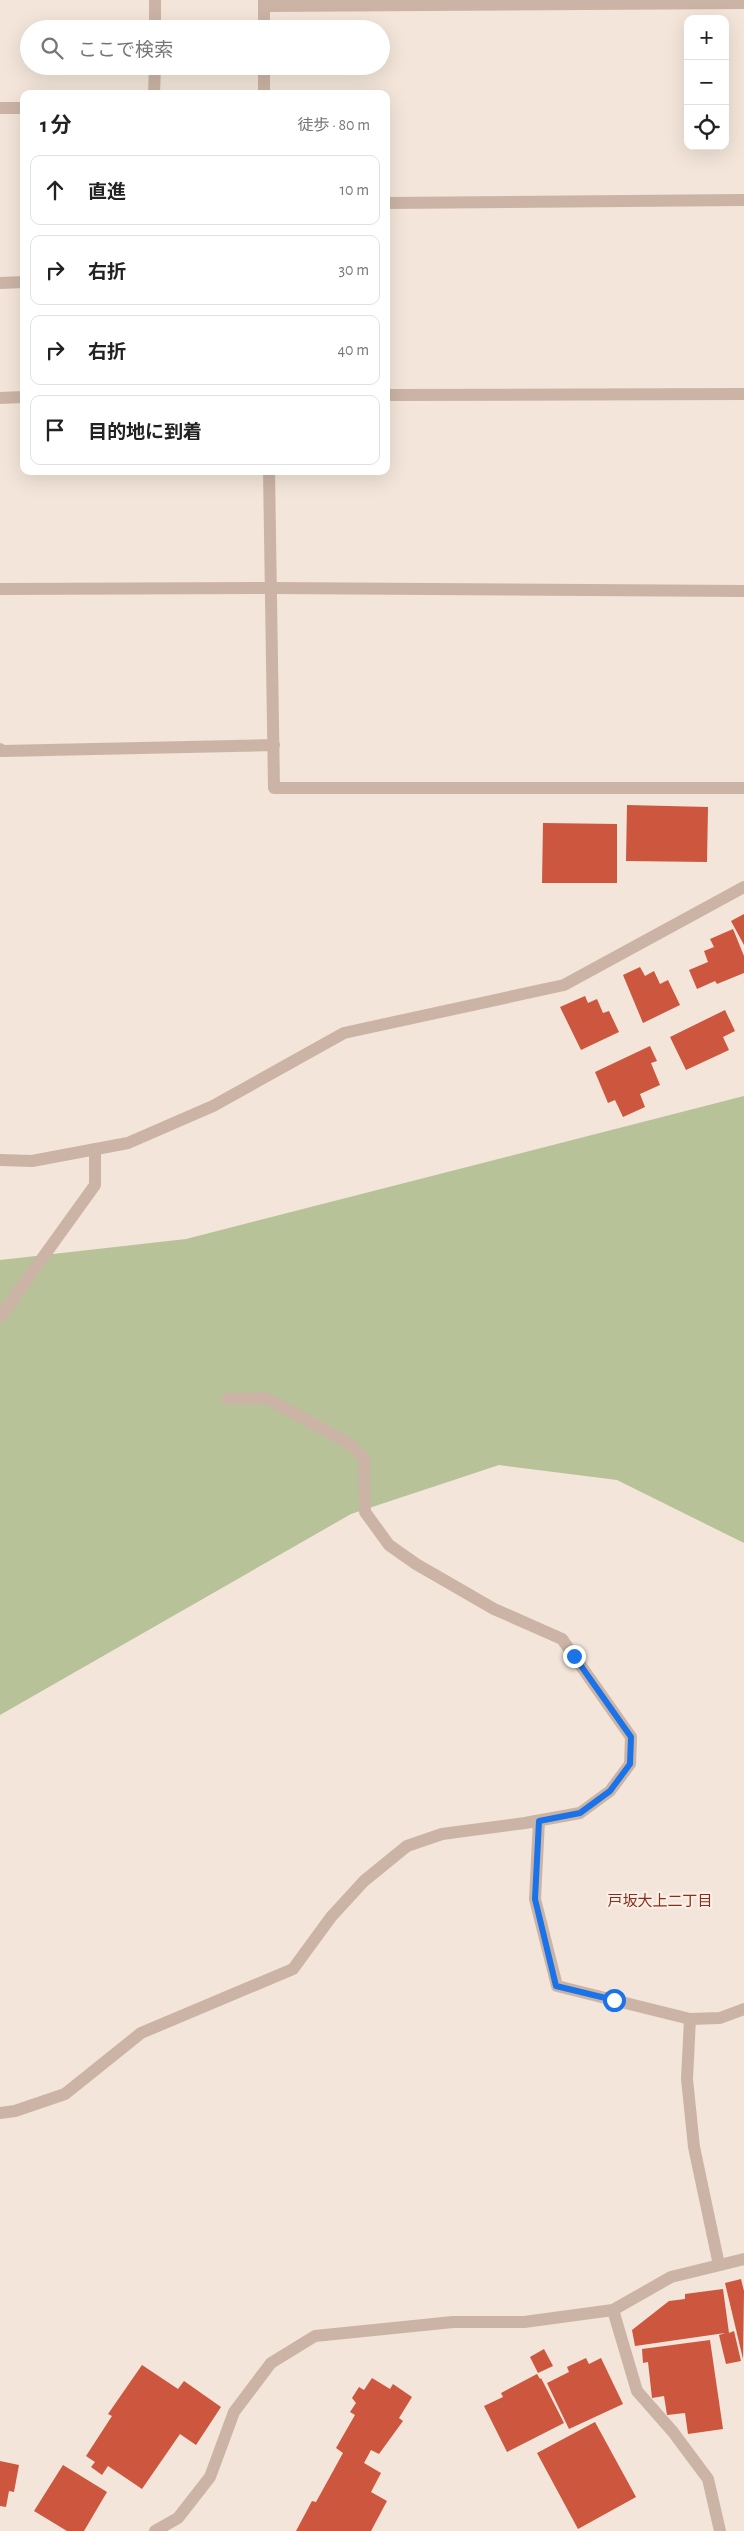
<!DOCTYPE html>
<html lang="ja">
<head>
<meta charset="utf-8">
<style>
	:root { --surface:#fff; --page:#f6f6f6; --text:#222; --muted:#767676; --line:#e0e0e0 }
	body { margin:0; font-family:"Alegreya Sans","Noto Sans JP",sans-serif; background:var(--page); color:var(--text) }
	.controls { position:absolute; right:15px; top:15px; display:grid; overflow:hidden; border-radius:10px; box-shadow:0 5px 20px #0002 }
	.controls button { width:45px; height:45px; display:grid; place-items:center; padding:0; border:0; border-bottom:1px solid var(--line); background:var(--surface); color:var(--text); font:25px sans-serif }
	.stop { position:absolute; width:15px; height:15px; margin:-11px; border:4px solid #1a73e8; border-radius:50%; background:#fff }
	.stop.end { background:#1a73e8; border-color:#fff; box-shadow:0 1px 5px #0008 }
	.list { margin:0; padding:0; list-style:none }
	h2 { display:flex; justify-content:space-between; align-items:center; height:65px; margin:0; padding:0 20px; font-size:21px }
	h2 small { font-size:16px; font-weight:400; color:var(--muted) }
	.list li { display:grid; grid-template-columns:32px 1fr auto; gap:15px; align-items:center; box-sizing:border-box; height:70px; margin:0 10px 10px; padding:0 10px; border:1px solid var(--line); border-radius:10px }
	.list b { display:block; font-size:19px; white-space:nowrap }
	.list em { font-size:16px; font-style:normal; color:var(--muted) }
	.icon { flex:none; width:28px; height:28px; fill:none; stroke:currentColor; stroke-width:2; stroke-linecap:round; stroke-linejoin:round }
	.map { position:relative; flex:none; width:744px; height:2531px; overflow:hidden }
	.search { position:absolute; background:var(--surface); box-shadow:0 5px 20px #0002; left:20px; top:20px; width:370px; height:55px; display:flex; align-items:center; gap:12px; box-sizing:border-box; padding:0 18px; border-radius:28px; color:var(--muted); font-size:19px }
	.panel { position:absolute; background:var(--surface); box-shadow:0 5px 20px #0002; left:20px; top:90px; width:370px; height:385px; border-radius:10px }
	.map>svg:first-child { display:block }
	.green { fill:#b7c299 }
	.building { fill:#cc563e }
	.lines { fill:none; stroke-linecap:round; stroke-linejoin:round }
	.minor { stroke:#cbb4a5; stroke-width:12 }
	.route { stroke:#1a73e8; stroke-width:6 }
	.labels { text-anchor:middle; stroke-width:4.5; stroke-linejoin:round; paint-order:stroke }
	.neighbourhood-label { font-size:15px; fill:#892e1c; stroke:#faefe6 }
</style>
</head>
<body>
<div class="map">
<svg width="744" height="2531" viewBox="0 0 744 2531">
	<rect width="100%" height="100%" fill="#f3e5d9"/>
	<path class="green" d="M744,1096V1543L617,1480L499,1465L351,1514L0,1715V1260L186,1239Z"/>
	<g class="building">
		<path d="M627,805L708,807L707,862L626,861Z"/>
		<path d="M543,823L617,824V883H542Z"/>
		<path d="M744,914V945L731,921Z"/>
		<path d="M733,929L744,956V973L717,984L715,981L697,989L689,970L708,962L704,951L714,947L710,939Z"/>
		<path d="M640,967L645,976L654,971L660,984L668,980L680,1005L643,1023L623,975Z"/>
		<path d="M585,996L588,1003L597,999L603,1013L609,1011L619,1032L581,1050L560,1007Z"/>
		<path d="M725,1010L735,1031L723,1037L729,1050L686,1070L670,1037Z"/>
		<path d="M650,1046L657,1061L651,1063L660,1085L640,1094L645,1107L623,1117L615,1100L608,1103L595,1072Z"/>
		<path d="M741,2279L744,2291L743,2359L725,2283Z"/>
		<path d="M723,2289L729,2333L734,2331L741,2361L726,2364L719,2335L725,2333L635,2346L632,2330L669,2301L685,2299V2294Z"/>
		<path d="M710,2340L723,2429L688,2434L685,2413L667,2415L664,2396L652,2398L648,2362L643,2363L642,2349Z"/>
		<path d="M544,2349L553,2366L538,2373L530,2357Z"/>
		<path d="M586,2358L589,2364L601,2358L623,2404L569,2429L547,2383L569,2372L567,2367Z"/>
		<path d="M142,2365L178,2389L184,2381L221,2407L196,2445L180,2434L142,2489L108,2466L102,2475L91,2467L95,2462L86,2456L112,2416L108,2414Z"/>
		<path d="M537,2374L540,2379L541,2378L564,2423L507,2452L484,2406L503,2397L501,2393Z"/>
		<path d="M372,2378L390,2389L393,2384L412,2397L399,2418L403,2421L379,2454L371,2450L364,2463L381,2473L371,2492L387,2501L371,2531H296L312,2501L316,2502L343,2453L336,2448L355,2415L350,2412L356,2403L352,2398L359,2387L364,2390Z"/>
		<path d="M595,2422L636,2497L578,2529L537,2453Z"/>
		<path d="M0,2461L19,2465L14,2492L9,2491L6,2507L0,2506Z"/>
		<path d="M63,2465L107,2492L84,2531H67L34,2511Z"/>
	</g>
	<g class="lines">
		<g class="minor">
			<path d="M264,0V29"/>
			<path d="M264,6L744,3"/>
			<path d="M155,29V0"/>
			<path d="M264,66V94"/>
			<path d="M154,94L155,66"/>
			<path d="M0,108H24"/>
			<path d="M386,203L744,200"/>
			<path d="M0,283L24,282"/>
			<path d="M386,395L744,394"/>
			<path d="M0,398L24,397"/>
			<path d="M269,471L274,788H744"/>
			<path d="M0,589L271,588L744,591"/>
			<path d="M0,749L2,751L274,745"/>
			<path d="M0,1160L32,1161L128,1143L213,1106L344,1033L564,985L744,887"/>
			<path d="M0,1317L95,1185V1149"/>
			<path d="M539,1821L535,1899L557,1986L690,2019L687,2079L694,2147L719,2265"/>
			<path d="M690,2019L720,2018L744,2009"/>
			<path d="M0,2113L15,2111L65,2094L141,2033L293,1969L331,1917L364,1881L407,1846L442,1834L525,1823L580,1813L610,1791L630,1764L631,1737L562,1639L494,1609L416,1564L389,1545L365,1512L364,1459L350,1444L266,1398L227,1399"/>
			<path d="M613,2310L637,2391L673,2432L708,2479L720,2531"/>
			<path d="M155,2531L178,2518L210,2477L234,2412L271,2363L315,2336L453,2322H524L613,2310L671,2277L744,2259"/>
		</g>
	</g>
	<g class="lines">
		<path class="route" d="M574,1656L631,1737L630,1764L610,1791L580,1813L539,1821L535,1899L556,1986L614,2000"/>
	</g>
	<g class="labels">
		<g class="neighbourhood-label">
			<text x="660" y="1906">戸坂大上二丁目</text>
		</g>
	</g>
</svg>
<div class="controls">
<button>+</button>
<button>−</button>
<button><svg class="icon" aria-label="locate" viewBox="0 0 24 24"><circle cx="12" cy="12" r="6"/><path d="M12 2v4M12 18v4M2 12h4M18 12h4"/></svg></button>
</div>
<div class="stop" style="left:614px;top:2000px"></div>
<div class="stop end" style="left:574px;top:1656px"></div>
<div class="search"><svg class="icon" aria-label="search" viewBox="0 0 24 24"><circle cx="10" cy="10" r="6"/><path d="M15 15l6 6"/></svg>ここで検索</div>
<section class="panel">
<h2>1 分<small>徒歩 · 80 m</small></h2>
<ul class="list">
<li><svg class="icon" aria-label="ahead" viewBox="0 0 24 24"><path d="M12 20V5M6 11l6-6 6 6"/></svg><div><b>直進</b></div><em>10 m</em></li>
<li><svg class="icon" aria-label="right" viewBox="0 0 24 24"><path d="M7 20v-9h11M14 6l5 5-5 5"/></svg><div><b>右折</b></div><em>30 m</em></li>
<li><svg class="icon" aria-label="right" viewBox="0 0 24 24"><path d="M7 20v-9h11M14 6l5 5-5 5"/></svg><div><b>右折</b></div><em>40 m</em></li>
<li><svg class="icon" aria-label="arrive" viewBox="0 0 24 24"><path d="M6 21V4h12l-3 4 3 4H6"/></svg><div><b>目的地に到着</b></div></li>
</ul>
</section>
</div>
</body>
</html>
